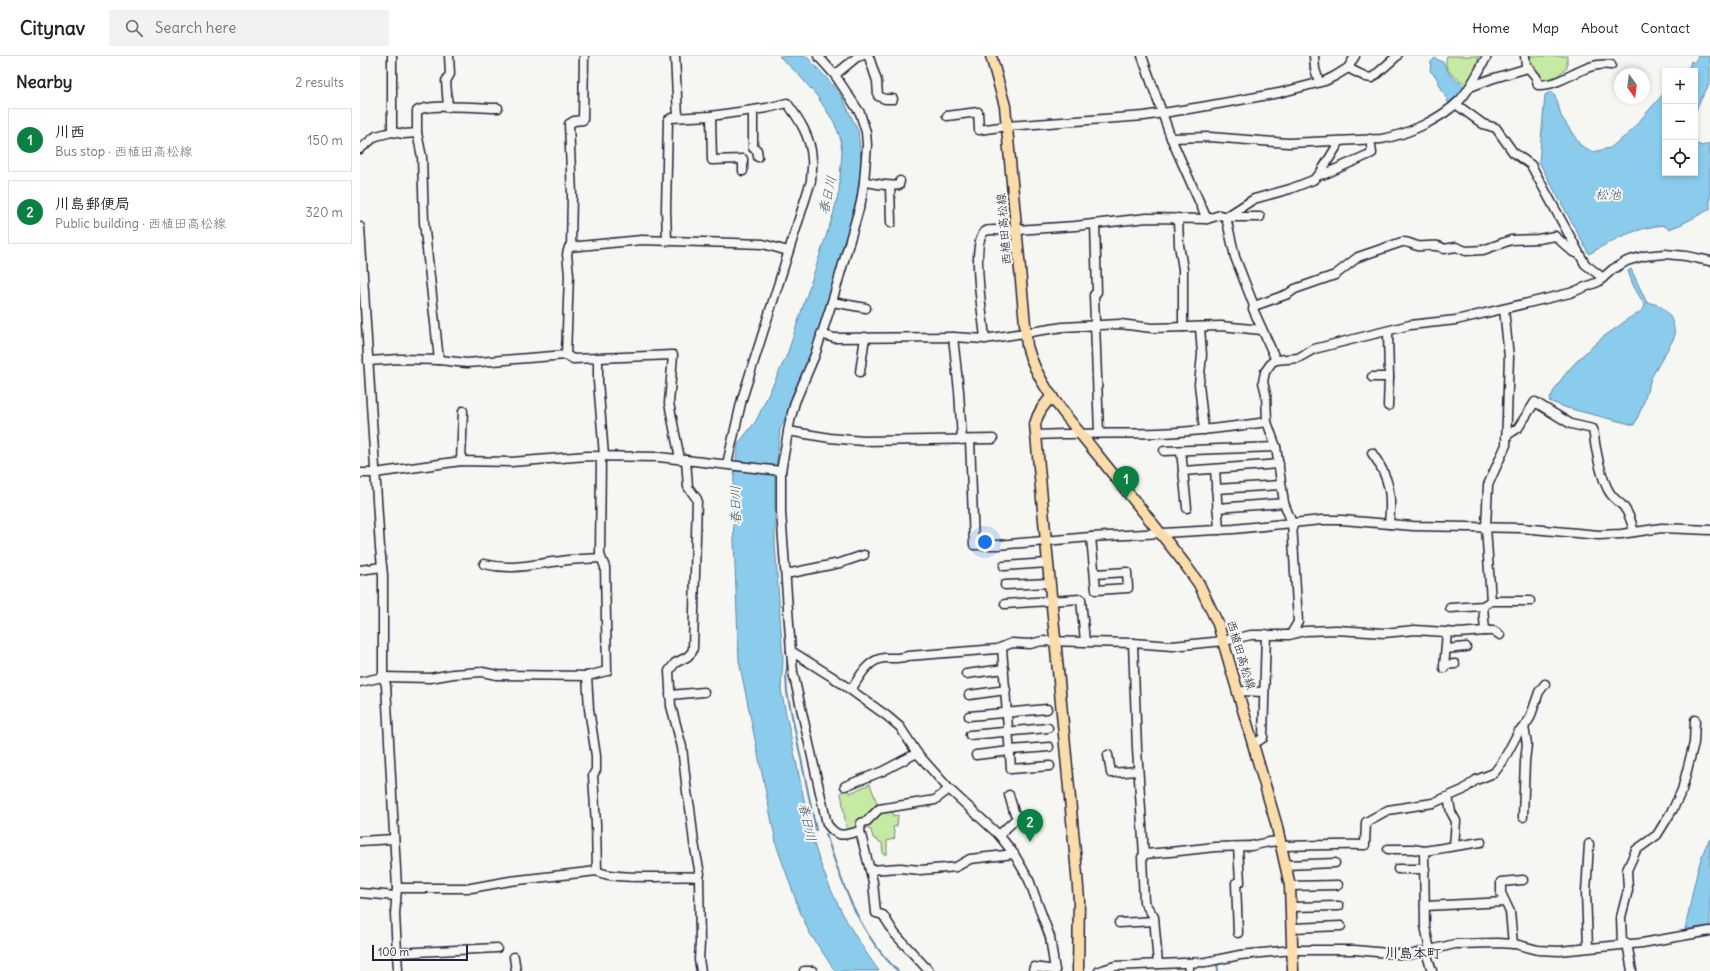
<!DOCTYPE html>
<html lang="en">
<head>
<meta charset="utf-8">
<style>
	:root { --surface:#fff; --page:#f2f2f2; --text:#222; --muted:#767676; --line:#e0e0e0; --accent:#0b8043 }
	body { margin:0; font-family:Delius,"Klee One",sans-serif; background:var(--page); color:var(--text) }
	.controls { position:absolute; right:12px; top:12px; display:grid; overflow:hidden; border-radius:0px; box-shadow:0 2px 6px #0003 }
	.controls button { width:36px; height:36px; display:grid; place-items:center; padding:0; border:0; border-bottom:1px solid var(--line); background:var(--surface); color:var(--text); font:20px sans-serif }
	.compass { position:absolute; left:1254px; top:12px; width:36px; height:36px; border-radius:50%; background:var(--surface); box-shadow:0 2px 6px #0003; rotate:166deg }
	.scale { position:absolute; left:12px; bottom:10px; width:96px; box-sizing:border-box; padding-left:4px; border:2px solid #22223b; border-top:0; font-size:11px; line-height:14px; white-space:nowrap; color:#22223b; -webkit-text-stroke:3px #f6f6f2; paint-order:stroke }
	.you { position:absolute; left:625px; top:486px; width:14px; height:14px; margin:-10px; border:3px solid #fff; border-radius:50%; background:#1a73e8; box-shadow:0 0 0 6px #1a73e833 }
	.badge { display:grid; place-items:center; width:26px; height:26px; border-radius:50%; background:var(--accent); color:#fff; font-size:13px; font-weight:700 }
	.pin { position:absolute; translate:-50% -33px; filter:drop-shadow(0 1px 2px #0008) }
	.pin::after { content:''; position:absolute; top:21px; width:14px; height:12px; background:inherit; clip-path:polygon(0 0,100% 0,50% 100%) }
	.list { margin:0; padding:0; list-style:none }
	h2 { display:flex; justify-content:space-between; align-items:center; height:52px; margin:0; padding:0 16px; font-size:17px }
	h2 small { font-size:13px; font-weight:400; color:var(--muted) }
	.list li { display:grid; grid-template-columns:26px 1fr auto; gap:12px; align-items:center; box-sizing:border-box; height:64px; margin:0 8px 8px; padding:0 8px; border:1px solid var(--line); border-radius:0px }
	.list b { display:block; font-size:15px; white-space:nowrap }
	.list p { margin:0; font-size:13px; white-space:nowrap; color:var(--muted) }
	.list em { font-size:13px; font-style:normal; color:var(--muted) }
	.icon { flex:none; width:22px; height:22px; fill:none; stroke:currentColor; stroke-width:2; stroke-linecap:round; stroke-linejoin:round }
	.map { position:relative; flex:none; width:1350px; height:915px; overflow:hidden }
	header { display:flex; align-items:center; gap:24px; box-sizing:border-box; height:56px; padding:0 20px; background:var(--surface); border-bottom:1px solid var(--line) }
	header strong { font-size:19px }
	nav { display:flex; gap:22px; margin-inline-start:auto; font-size:14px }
	.search { width:280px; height:36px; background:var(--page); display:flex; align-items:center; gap:10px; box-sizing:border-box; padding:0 14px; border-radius:0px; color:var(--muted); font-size:15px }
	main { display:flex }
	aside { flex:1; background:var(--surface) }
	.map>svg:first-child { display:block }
	.green { fill:#c5eaa3; stroke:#74866f }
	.water { fill:#8bccec; stroke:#6188a5 }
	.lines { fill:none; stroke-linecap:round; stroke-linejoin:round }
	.stream { stroke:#6188a5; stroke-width:2 }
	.minor-casing { stroke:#22223b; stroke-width:11 }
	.major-casing { stroke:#22223b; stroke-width:13 }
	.minor { stroke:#f6f6f2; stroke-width:8 }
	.major { stroke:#fbddab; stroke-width:10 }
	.labels { text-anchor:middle; stroke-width:4; stroke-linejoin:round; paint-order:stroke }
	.street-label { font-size:12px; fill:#22223b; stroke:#f6f6f2 }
	.water-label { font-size:13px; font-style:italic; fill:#425570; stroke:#f6f6f2 }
	.quarter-label { font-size:14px; font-weight:bold; fill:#22223b; stroke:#f6f6f2 }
</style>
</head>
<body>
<header>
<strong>Citynav</strong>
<div class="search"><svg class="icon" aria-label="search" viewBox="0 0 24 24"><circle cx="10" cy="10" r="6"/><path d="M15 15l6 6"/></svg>Search here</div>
<nav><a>Home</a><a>Map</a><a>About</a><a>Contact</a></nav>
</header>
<main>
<aside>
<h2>Nearby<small>2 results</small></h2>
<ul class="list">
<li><span class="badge">1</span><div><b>川西</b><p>Bus stop · 西植田高松線</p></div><em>150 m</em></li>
<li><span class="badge">2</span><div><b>川島郵便局</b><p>Public building · 西植田高松線</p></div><em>320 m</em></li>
</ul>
</aside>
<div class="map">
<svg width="1350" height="915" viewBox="0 0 1350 915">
	<rect width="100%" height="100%" fill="#f6f6f2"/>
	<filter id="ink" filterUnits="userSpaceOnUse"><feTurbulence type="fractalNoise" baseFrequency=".025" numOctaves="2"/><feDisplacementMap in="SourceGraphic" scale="8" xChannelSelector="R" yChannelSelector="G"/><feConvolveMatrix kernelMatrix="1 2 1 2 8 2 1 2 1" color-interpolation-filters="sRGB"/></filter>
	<g filter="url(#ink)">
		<g class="green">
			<path d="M1087,0H1119L1112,22L1108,29C1096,22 1082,15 1087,0Z"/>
			<path d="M1170,0H1207V12L1193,23L1180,26L1171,5Z"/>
			<path d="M510,728L520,755L533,753V760L538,759L537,770L533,771L535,782L527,785V798H523L522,787L513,782L511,774L506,772L487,777L481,736L487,733L490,737Z"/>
		</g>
		<g class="water">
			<path d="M419,0H446L470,26L482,41L491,60L498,75L502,111L500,129L495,149L454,294L436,341L420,373L415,422V487L423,604L421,634L451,777C465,829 487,871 519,915H475L449,876L439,853L417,791L379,605L372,438L378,388L396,365L427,299L473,159L479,135L482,96L480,81L474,66L457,40L439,19Z"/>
			<path d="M1338,0H1350V27L1338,49L1335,57V15H1328L1331,5L1334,7Z"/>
			<path d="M1075,2L1084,7C1087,18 1096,25 1105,30L1099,41L1089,48L1076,21L1070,15L1071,6Z"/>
			<path d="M1192,35L1197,44L1201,60L1220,89L1233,96L1250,92L1268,78L1305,36V117H1335V87L1342,90L1350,87V153L1322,168L1309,173L1303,169C1273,173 1254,183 1229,198L1179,106L1185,39Z"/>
			<path d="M1271,213L1287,247C1304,246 1317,265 1314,282L1291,322L1283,349L1274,369L1207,352L1189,345C1200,319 1221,300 1242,282C1249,276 1256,273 1264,266C1271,259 1280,259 1285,250L1273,229L1268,215Z"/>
			<path d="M1350,783V870L1325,873C1330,851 1338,799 1350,783Z"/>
		</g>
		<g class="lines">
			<g class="stream">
				<path d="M428,599L426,620L427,636L456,774"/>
				<path d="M466,778C481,826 500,880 538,915"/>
				<path d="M857,906L858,915"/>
			</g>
			<g class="minor-casing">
				<g id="minor">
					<path d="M315,0L318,61"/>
					<path d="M458,0L475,19L500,57L506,76L507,89L504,126L501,146L472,246L455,299L435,346L430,365L421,415V456L431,595L474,622L527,660L540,671L557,697L589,733L639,779L654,798L669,824L690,881L695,915"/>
					<path d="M508,0L509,1L517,25L518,40L525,43H533"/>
					<path d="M782,0L811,82L850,81L928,87L1021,83C1047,79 1081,63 1100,44C1111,32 1119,15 1127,0"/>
					<path d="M954,0L955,13L959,26"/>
					<path d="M1165,0L1166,9L1176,21L1178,29C1204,30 1225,4 1251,9"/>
					<path d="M988,12L1006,21L1012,22L1037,0"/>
					<path d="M475,19L497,1L501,0"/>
					<path d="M1110,31L1131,23L1168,12"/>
					<path d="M1097,49L1123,68L1136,72L1153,96L1171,109L1225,208L1243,222"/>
					<path d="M88,51L86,25L90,18L89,0"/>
					<path d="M393,55V92L397,94L398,101"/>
					<path d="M351,60L352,104L383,103V115"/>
					<path d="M587,60L618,56L619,74L647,70L784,60L841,51L919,37L965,25L975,20L988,12L995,0"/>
					<path d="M32,76V0"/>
					<path d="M811,82L847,163"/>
					<path d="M0,93L16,80L32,76L44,78L57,77"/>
					<path d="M959,119L965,118L1012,97L1010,83"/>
					<path d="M504,126C516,127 528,131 539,129L540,125"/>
					<path d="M530,130L531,167"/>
					<path d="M900,161H866L875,201L894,250L893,253L916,304"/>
					<path d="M818,162L819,189L823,213V271"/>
					<path d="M735,168L737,236L734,239L739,377"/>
					<path d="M0,171L20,492L23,519V621L26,629L37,832L35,858L38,915"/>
					<path d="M657,174L715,170L787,162L847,163L860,159L866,161L894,143L930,133L953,124L959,119L980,85"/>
					<path d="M657,176C650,176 632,172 626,175C609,183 624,265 625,283L703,271L760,268L792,272L861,270L902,274"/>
					<path d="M307,185L306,153L308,64L311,62L351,60L407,52L427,47C440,64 451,82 452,103C453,110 451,118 451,125L382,343L367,408"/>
					<path d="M211,191L212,139L209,68L214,65L223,64L224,0"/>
					<path d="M472,246L506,252"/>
					<path d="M894,250L928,238L935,233L975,219L998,201L1042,186C1048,185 1052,189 1058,190C1067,191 1077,187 1084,193L1096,191L1106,195L1123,194L1151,184L1178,183L1195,180L1213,196L1219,198"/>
					<path d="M840,271L842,299L839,328L844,374"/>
					<path d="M461,278L474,282L593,281L625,283"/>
					<path d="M593,281L599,335L602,384"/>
					<path d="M206,299L213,303L313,299L309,347L320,403"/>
					<path d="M238,302V325L244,400"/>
					<path d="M79,304L64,166L62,101L57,77V55C68,47 122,52 138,52"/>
					<path d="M8,305L40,303L79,304L107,307L206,299L209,219L207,198L209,191L282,184L403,188L428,195"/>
					<path d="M500,316L505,281"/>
					<path d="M1012,321H1029"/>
					<path d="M1028,350L1029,321L1028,275"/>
					<path d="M428,375L470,382L503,385L633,383"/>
					<path d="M676,379C716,377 757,378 798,377C834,376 871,371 907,366"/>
					<path d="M1146,380L1158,372L1175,346L1211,368L1233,373C1235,390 1241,424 1250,437C1253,442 1259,446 1263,450C1269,457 1272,467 1274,476"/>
					<path d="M610,384L614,489H638L731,481L874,473L962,464H982L1053,470L1161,472L1239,479L1261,478L1302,472L1350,474"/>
					<path d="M804,395L916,391"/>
					<path d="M821,395L827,452"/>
					<path d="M1012,397C1030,422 1032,438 1029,468"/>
					<path d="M326,404L328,431L337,443L333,592L332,596L327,601L315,607L309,615L311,650L322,691L327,736L330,752L334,787L340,818L339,821L340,887L339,904L341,915"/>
					<path d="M101,405L103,355"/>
					<path d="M855,413L859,474"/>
					<path d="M823,415L919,408"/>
					<path d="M0,417H15L101,405L151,406L227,400L299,401L421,415"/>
					<path d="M856,433L920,429"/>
					<path d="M857,452L924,447"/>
					<path d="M731,481L736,534L768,532L767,516L735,518"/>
					<path d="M124,508C153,515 173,508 201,505C214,503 228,503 241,502"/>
					<path d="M644,510L688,507"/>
					<path d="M0,514L22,511"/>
					<path d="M426,518L480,507L504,499"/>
					<path d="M645,529L690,527"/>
					<path d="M1131,545L1126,471L1128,429L1146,389L1149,301L1144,253"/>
					<path d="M645,548L721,543L725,586"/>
					<path d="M1123,550L1125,575"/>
					<path d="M1090,552L1123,550L1131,545H1170"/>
					<path d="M931,578L938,566L932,467L924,447L916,391L907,366L906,338L903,326L905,316L912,306L916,304L938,302L954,293L1050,269L1096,264L1210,237L1238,226L1253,213L1267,205L1284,200L1305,198L1326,200L1350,205"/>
					<path d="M773,587L777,693L784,799"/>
					<path d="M642,592L651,713L690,710"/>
					<path d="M1086,593L1106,591"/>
					<path d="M431,595L433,616L467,768C478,783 484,779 500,775L513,826L516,857L523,859L535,878L569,915"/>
					<path d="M1084,609L1095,608"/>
					<path d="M1084,612L1087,576"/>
					<path d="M606,618L644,613"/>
					<path d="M227,620L229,653L236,700V714L233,719L236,769L237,815"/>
					<path d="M0,626L23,621L70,622L93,618L122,616L137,619L227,620L247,615L245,511L240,499L241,400"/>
					<path d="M491,634C499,622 507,604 524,602C533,602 539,603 548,600L637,593L652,587L670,588L682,585L773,587L812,590L864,585L891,579H929L945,575L977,574L1024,577L1055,574L1099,577L1125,575H1134L1140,579"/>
					<path d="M879,635L904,636"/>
					<path d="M310,639L344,636"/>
					<path d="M609,639L646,634"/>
					<path d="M609,660L687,653"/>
					<path d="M610,679L688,672"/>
					<path d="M894,688L903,682L906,578"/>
					<path d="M650,694L689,691"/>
					<path d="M616,699L650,695"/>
					<path d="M748,699L751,717L778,715"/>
					<path d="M485,730L523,715L557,697"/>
					<path d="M1088,741L1091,756L1096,765L1094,790"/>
					<path d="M1163,761L1165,705L1167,688L1164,671"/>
					<path d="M500,775L501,767L507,765L519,753L575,744L589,733"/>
					<path d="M639,779L658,761L654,756L649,739"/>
					<path d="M0,785L34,783"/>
					<path d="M922,790C950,790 977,788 1005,789L1006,766L1028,754L1073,747L1103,734L1116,724L1134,717L1143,705L1159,675L1164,671L1170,662L1179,636L1185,628"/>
					<path d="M1028,793H1053L1064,795L1121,786"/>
					<path d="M1064,795L1065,870L1070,894"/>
					<path d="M926,809L975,807"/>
					<path d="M1038,813H1065"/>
					<path d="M510,814L540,812L560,814L586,812L596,811L610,803L654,798"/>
					<path d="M930,830L978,829"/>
					<path d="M37,832H111L150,825L237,815C253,825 316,819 339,821"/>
					<path d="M0,837L36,840"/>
					<path d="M1065,850L1145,846"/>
					<path d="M932,851L979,850"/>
					<path d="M759,867L794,865"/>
					<path d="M933,872L981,870"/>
					<path d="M878,877L876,827L880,826L878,791"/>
					<path d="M1267,887L1272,915"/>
					<path d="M1153,888L1150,856L1141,837V826L1163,824"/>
					<path d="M1262,888L1261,861L1268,834L1267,814L1276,794L1297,779L1313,753L1322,734L1334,687L1335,664"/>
					<path d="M1228,891L1226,836L1229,788"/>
					<path d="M1066,896L1072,915"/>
					<path d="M37,897L137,892"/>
					<path d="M154,901L156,915"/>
					<path d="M828,907L829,915"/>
					<path d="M798,908L794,861L784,846L782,801L785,798L810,796L855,791L891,790L909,786L921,785"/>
					<path d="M444,915H453"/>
					<path d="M673,915L674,911L695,914"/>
					<path d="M739,915L755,910L846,906L880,899L933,894H995L1049,899L1095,888L1137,887L1155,888L1178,894L1199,895L1282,887L1350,875"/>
				</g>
			</g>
			<g class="major-casing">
				<g id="major">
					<path d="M631,0L645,50L667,290C678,331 710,364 736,397C765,433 795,470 824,507L839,528L858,568L916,767L930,830L933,915"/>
					<path d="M692,340C684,349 678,356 675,368L716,807L719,844L718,915"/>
				</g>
			</g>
			<use href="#minor" class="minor"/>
			<use href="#major" class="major"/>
		</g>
	</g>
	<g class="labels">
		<g class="street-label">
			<text transform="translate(644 173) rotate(-95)" y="4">西植田高松線</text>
			<text transform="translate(881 599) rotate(73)" y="4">西植田高松線</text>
		</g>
		<g class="water-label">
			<text x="1248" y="143">松池</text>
			<text transform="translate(467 139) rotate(-77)" y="5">春日川</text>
			<text transform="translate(375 449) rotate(-91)" y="5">春日川</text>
			<text transform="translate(448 766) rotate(78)" y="5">春日川</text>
		</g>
		<g class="quarter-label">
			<text x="1053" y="902">川島本町</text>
		</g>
	</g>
</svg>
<div class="controls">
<button>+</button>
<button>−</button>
<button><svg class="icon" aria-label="locate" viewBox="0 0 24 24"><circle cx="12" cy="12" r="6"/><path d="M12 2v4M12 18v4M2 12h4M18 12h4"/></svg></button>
</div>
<svg class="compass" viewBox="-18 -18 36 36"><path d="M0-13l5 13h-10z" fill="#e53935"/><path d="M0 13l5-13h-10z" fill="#767676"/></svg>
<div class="scale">100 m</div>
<div class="you"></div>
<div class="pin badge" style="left:766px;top:443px">1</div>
<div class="pin badge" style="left:670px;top:786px">2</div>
</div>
</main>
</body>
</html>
